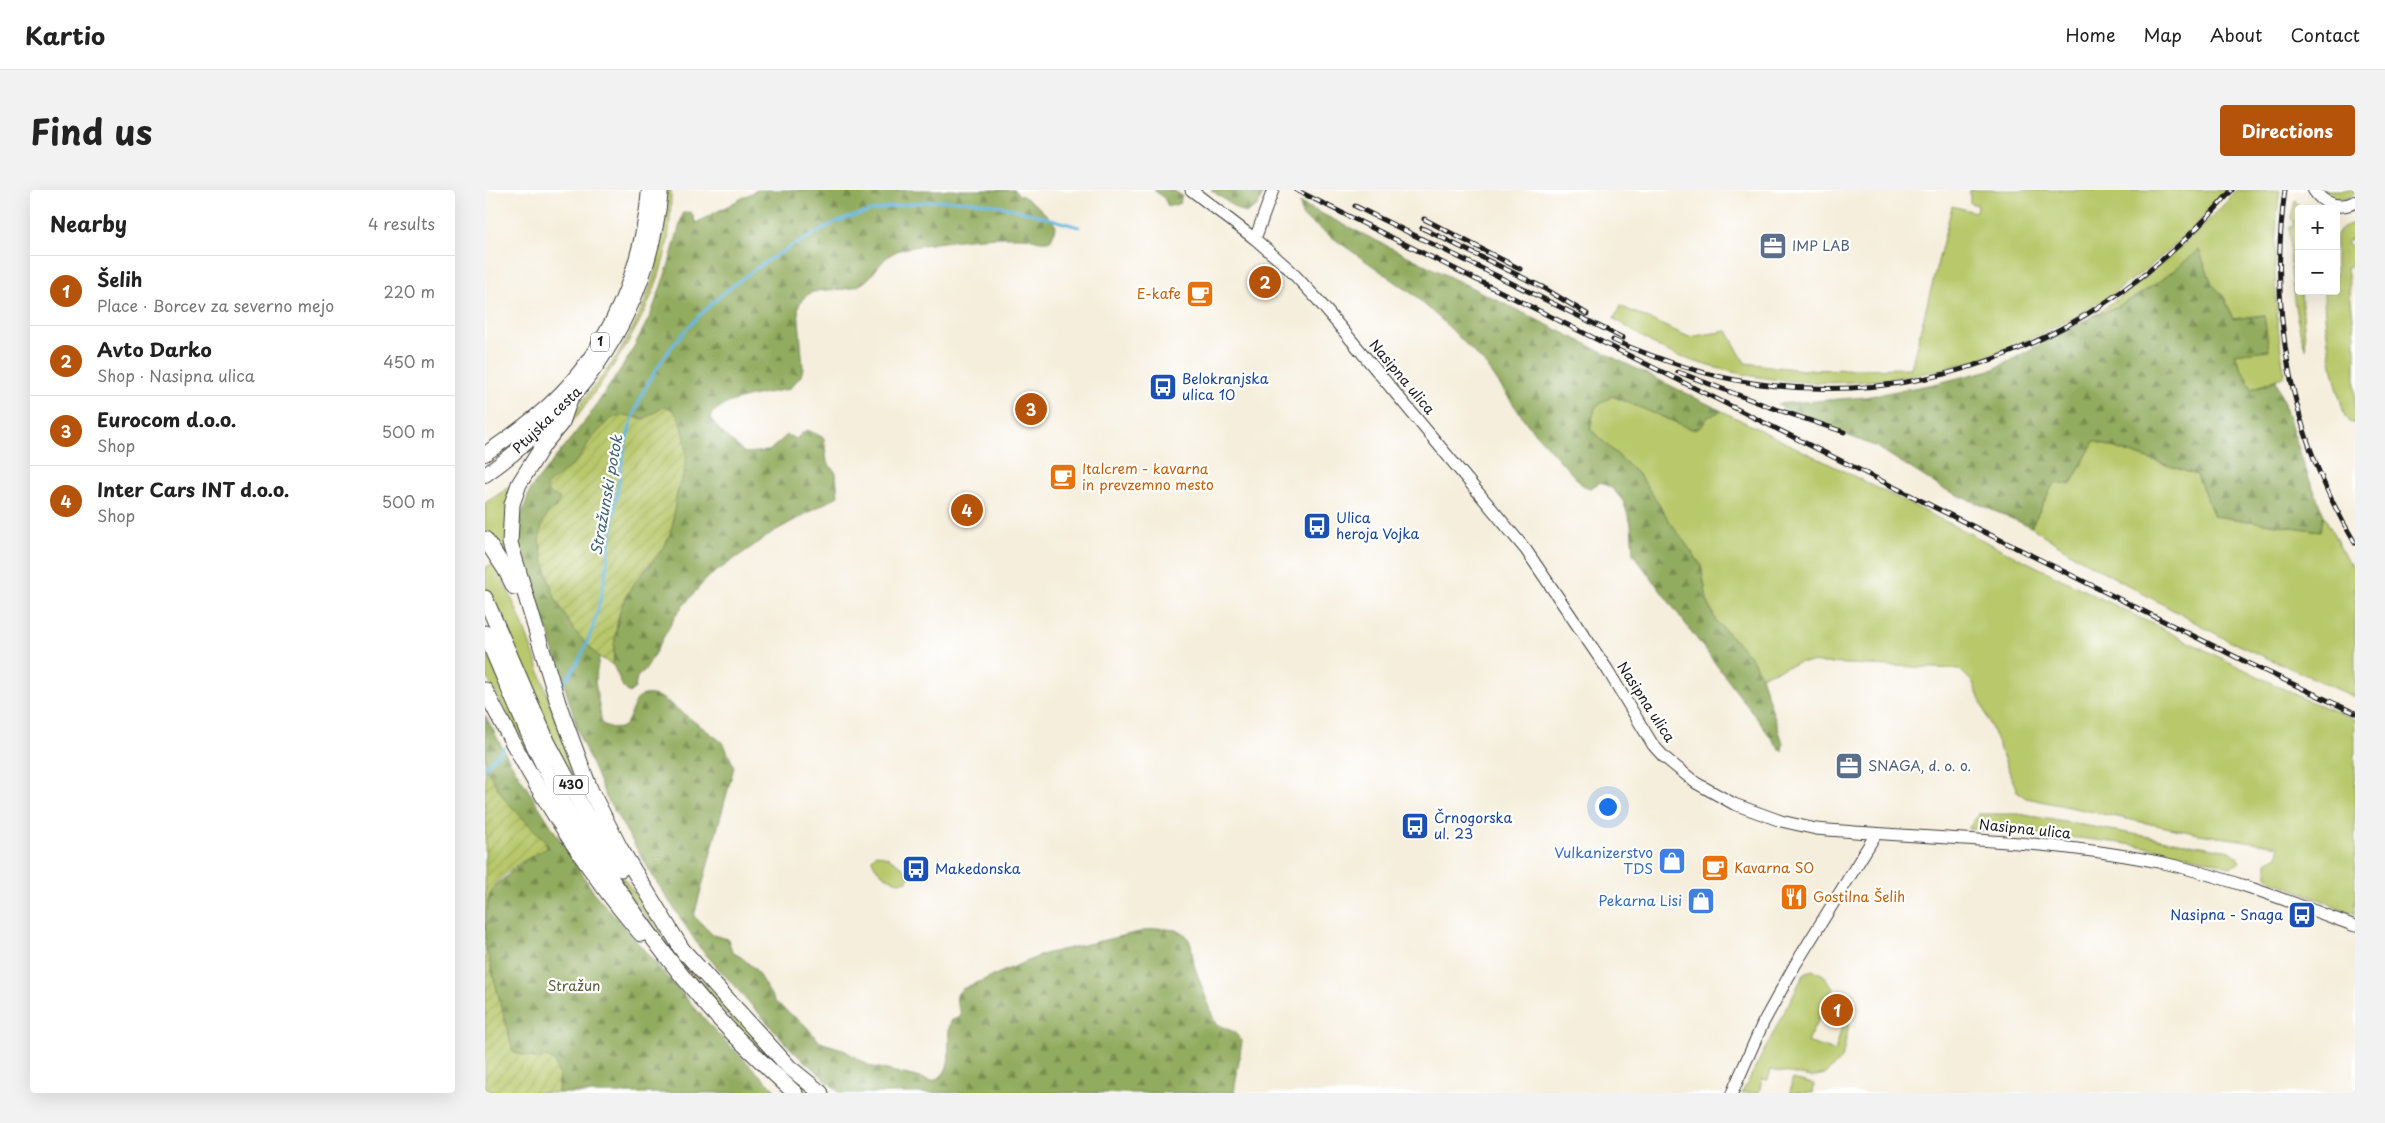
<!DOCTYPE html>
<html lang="en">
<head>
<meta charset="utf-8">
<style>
	:root { --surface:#fff; --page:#f2f2f2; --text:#222; --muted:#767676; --line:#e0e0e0; --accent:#b45309 }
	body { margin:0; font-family:"Playpen Sans",sans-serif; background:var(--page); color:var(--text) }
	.controls { position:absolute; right:15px; top:15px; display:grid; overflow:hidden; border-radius:5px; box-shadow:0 5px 20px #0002 }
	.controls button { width:45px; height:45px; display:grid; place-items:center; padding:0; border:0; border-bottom:1px solid var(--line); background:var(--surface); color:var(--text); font:25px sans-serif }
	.you { position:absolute; left:1122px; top:616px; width:18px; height:18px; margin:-12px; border:4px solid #fff; border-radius:50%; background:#1a73e8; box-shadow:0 0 0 8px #1a73e833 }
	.badge { display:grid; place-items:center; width:32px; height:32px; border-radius:50%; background:var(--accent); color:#fff; font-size:16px; font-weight:700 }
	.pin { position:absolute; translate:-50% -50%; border:2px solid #fff; box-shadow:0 1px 5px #0006 }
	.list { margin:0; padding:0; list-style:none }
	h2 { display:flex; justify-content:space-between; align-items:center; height:65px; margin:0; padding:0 20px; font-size:21px }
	h2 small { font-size:16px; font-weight:400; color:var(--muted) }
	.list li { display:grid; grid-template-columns:32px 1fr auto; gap:15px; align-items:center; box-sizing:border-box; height:70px; padding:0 20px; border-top:1px solid var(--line) }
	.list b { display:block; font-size:19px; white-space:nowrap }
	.list p { margin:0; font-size:16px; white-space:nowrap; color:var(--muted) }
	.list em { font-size:16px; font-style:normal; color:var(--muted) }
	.map { position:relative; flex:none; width:1870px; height:903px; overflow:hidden; border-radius:5px }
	header { display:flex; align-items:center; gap:30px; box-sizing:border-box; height:70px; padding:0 25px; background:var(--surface); border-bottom:1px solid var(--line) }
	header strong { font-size:24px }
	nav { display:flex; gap:28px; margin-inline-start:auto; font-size:18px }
	.intro { display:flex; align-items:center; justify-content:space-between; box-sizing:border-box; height:120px; padding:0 30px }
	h1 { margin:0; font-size:35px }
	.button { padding:12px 22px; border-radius:5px; background:var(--accent); color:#fff; font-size:18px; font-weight:700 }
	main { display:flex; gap:30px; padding:0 30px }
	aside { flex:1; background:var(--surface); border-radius:5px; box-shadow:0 5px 20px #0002 }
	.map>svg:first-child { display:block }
	.grass { fill:#b8c86b; stroke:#6a7244 }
	.forest { fill:url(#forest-firs); stroke:#57643e }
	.garden { fill:url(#garden-furrows); stroke:#6a7244 }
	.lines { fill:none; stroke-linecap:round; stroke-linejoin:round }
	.stream { stroke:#67b7e2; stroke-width:3 }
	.tertiary-casing { stroke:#3d3c39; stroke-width:13 }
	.secondary-casing { stroke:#3d3c39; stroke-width:14 }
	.primary-casing { stroke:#3d3c39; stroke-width:16 }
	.trunk-casing { stroke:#3d3c39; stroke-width:17 }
	.tertiary { stroke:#fff; stroke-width:11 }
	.secondary { stroke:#fff; stroke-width:12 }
	.primary { stroke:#fff; stroke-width:14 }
	.trunk { stroke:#fff; stroke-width:15 }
	.rail-casing { stroke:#1c1c1c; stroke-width:5 }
	.rail { stroke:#fff; stroke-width:3; stroke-dasharray:9; stroke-linecap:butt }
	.labels { text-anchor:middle; stroke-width:4.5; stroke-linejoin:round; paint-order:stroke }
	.shield { fill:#fff; stroke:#606060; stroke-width:1 }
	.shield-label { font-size:12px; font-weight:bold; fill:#1c1c1c }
	.service-label { font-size:14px; fill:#4e5e75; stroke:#fff; text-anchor:start }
	.food-label { font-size:14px; fill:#c56008; stroke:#fff; text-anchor:start }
	.street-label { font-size:14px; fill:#1c1c1c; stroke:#fff }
	.transit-label { font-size:14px; fill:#164399; stroke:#fff; text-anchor:start }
	.shop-label { font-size:14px; fill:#366cbe; stroke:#fff; text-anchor:end }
	.park-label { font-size:14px; fill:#5a613c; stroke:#fff }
	.water-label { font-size:15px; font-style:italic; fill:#3e6275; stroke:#fff }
</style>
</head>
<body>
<header>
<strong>Kartio</strong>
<nav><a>Home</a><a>Map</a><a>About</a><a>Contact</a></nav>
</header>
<div class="intro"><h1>Find us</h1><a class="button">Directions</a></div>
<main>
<aside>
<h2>Nearby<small>4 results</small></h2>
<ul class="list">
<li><span class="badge">1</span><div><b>Šelih</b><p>Place · Borcev za severno mejo</p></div><em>220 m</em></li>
<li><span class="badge">2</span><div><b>Avto Darko</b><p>Shop · Nasipna ulica</p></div><em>450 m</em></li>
<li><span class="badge">3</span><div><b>Eurocom d.o.o.</b><p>Shop</p></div><em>500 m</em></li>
<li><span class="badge">4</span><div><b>Inter Cars INT d.o.o.</b><p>Shop</p></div><em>500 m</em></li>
</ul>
</aside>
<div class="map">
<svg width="1870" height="903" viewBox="0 0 1870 903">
	<defs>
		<pattern id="forest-firs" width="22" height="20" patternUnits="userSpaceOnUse" patternTransform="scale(1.25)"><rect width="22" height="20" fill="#92ac5f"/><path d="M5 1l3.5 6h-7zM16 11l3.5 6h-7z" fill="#768b4e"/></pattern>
		<pattern id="garden-furrows" width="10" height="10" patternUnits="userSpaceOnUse" patternTransform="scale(1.25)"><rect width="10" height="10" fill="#b8c86b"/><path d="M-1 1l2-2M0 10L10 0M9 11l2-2" fill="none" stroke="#9eab5c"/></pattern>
	</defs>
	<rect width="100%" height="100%" fill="#fff"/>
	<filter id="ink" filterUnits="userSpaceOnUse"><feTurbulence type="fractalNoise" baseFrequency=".02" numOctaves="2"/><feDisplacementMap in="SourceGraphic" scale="10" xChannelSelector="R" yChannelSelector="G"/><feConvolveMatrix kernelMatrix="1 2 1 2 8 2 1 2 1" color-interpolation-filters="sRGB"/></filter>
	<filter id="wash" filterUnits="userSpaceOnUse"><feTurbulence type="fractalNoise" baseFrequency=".0096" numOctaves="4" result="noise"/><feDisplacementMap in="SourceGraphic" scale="20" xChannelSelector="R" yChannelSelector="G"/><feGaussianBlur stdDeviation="1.12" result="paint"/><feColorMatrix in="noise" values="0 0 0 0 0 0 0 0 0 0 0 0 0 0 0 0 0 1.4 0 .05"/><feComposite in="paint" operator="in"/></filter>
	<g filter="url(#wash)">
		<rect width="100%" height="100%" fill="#f5eedc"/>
		<g class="grass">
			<path d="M182,0H186C186,16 185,33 183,49C167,142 101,210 49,284C56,272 62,259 70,248C90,218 115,192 134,162C165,113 180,58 182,0Z"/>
			<path d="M1485,0H1742C1612,158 1387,239 1191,165C1170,157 1149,141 1129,129L1135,116L1204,147L1242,141L1260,173L1318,180L1426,178L1467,16L1490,22L1493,15L1485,13Z"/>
			<path d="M1752,0H1795C1787,62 1789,124 1800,186L1767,199L1749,164L1779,125L1748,129L1739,107L1727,94L1714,60C1681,87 1649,113 1608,126C1665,87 1706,51 1752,0Z"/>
			<path d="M1837,0H1870V2C1863,14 1845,10 1837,0Z"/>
			<path d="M1810,10L1815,19L1814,101H1816L1821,160C1809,131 1803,69 1805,37H1808L1809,32L1806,28Z"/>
			<path d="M1870,32V50L1865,49L1862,53L1870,58V71L1866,72L1870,73V75L1862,77L1870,146V234L1864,232L1860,227C1848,185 1839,144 1839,101H1851V44L1861,36Z"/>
			<path d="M1127,206L1207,239L1211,240L1224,226L1237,221L1819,509L1870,529V724L1786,690L1782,686V672L1793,666L1794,656L1714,644L1541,608L1532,601L1488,493L1474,479L1316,472L1276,486L1266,467L1231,431L1222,410L1216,375L1187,335L1156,287L1105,239L1110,217Z"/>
			<path d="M1609,251L1712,285L1729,326L1835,341L1839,325L1861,369L1870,378V507L1744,451L1592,367L1543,335L1546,337L1569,292L1586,294Z"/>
			<path d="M31,293L24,373L0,339V313Z"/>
			<path d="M8,373C38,424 54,481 73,537C83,566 96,594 108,623L71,557L0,395V378Z"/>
			<path d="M0,458L60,592L0,484Z"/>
			<path d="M1494,624H1534L1745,661L1752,666L1754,673L1745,677C1660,650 1571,646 1483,639Z"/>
			<path d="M391,664C402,665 421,677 424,687L422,691C410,696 389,681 387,669Z"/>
			<path d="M124,667L165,726L210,784L329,903H323C269,857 221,805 178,750C157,723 137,697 124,667Z"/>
			<path d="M1327,780L1337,784L1349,798L1322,852L1350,861L1357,836L1364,834L1357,869L1340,884L1327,887L1286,880L1283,890L1277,889L1274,903H1257L1319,784Z"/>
			<path d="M1307,889L1329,894L1328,903H1305Z"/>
		</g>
		<g class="forest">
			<path d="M272,0H529C534,6 539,6 545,11C556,18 563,26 571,36L566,50C555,54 547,47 536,47C499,46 458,51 422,58C391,64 393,90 369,97C348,104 322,92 313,118L318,178L316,186L304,199C284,203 235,208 225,227L235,241L260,263L284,261L302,245L311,249L318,242L323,240L339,248L342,272L351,283L353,306L288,342L222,388L192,423L161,479L152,487L150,498L144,503L138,497L128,475L130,447L136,417L150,391L165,376L185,345L191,308L201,272L176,219L159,229L151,227L104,252L94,269L82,280L75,311L54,350L63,387L93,444L114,467L110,492L117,534C160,556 132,489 177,508L233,549L239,554L249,577L209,726L228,745L243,749L247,762L256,767L270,779L291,813L319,834L335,852L357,859L385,876L448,891C475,881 457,846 467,830L473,828L476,824C473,814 467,808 477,799L559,764L672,738L691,740L701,745L706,754L709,775L730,833L749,842L757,851L749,903H355L308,861L215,758L169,688L121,607L95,547L64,445L41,382L35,354L33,335L46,298L104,226L143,168L166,124L184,74L198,23L206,22L211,33Z"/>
			<path d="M669,0H688L697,6L694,14L683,16L679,8Z"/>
			<path d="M726,0H779L773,16L762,23L755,21Z"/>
			<path d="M815,13L1237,221L1224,226L1216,237L1207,239L1127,206L1110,217L1105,239L1156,287L1187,335L1216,375L1222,410L1231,431L1266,467L1276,486L1298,553L1297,562L1148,364L1146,333L1138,311L1128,299L1116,292L1105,298L1097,295L1043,235L1001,175L966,139L929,105L817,26Z"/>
			<path d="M1714,60L1727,94L1739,107L1748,129L1779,125L1784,160L1749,164L1767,199L1791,190L1822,283L1839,325L1835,341L1729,326L1712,285L1609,251L1586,294L1569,293L1546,337L1457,298L1392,257L1308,224L1292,214L1380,207L1449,194L1509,179L1608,126C1649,113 1681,87 1714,60Z"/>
			<path d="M0,525L24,570L109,703L232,843L293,903H73L74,885L62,867L52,869L28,862L0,754L1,722L7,698L47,665L60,651L20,610L0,577Z"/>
		</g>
		<g class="garden">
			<path d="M179,217C197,216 203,257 201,271C200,284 193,296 191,308C189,320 189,334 184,346C173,373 144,390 136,418C130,436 129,456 128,475L114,467L88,439L70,408L63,387L54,350L57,336L63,322L70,319L75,308L63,303L61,296L94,269L104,252L125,229L139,225L159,229Z"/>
			<path d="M0,577L20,610L60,651L62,658C46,666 17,682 8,698C1,709 1,728 0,741Z"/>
			<path d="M0,754L28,862L52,869L62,867L69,871L74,885L73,903H17L0,901Z"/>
		</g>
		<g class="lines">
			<g class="stream">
				<path d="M77,494C129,437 123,318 143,244C166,155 246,87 324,47C336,41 348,32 361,28C397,17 440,9 478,11C517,13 556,27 594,37"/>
				<path d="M0,577L19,558"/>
			</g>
		</g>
	</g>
	<g filter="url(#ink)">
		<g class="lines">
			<g class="tertiary-casing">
				<g id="tertiary">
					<path d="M706,0L770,49L804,79L832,109L972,277L1041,360L1122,479L1168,555L1179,567L1211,593L1249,614L1296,631L1331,639C1448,649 1567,649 1683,674C1748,689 1808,713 1870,736"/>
					<path d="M770,49L788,0"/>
					<path d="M1247,903L1278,833L1310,775L1391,644"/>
				</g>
			</g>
			<g class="secondary-casing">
				<path id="secondary" d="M1829,0C1838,14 1854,20 1870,12"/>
			</g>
			<g class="primary-casing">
				<g id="primary">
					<path d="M0,264C23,248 46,232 66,213C125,158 157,79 164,0"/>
					<path d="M0,285C99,215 164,122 176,0"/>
				</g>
			</g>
			<g class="trunk-casing">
				<g id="trunk">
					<path d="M84,212L77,232L59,254L34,294L27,314L25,353L73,513L105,599L135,658L200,764"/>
					<path d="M0,349L20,379L29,397"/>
					<path d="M0,408L62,551L101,624L136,679"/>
					<path d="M0,443C27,505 52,570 87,628C131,699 180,771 237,832C260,857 285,880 310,903"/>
					<path d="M0,500C44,586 93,671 156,744"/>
					<path d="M195,757L304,877L336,903"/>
				</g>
			</g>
			<use href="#tertiary" class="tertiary"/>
			<use href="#secondary" class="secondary"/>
			<use href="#primary" class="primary"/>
			<use href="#trunk" class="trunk"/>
			<g class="rail-casing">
				<g id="rail">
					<path d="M811,0L1761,472L1870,523"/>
					<path d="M1800,0C1783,123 1806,247 1870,353"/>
					<path d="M870,16L1138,148"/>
					<path d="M939,29L1035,79"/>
					<path d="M937,38L1057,97L1102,124"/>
					<path d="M1128,150C1172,169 1220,186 1268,193C1454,221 1627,140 1747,0"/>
					<path d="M1193,182L1282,216L1359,242"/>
				</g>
			</g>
			<use href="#rail" class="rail"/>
		</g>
	</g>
	<defs>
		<g id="office-square" transform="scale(1.4375)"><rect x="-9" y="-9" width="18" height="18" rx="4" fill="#5c6f8a" stroke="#fff"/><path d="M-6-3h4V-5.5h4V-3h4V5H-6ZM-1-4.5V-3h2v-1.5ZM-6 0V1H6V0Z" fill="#fff"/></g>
		<g id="cafe-square" transform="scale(1.4375)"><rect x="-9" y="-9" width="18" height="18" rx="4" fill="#e8710a" stroke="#fff"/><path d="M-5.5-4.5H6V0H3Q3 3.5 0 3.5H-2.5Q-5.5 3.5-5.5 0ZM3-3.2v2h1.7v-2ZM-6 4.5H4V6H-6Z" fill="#fff"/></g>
		<g id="bus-square" transform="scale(1.4375)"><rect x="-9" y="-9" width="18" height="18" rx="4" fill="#1a4fb4" stroke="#fff"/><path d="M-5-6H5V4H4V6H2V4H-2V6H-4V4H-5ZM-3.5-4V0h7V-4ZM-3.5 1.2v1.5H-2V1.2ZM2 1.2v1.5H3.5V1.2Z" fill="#fff"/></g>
		<g id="shop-square" transform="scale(1.4375)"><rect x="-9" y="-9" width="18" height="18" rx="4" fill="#3f7fe0" stroke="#fff"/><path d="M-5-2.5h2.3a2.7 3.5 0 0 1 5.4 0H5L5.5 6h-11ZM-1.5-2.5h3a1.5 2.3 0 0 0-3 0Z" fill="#fff"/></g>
		<g id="restaurant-square" transform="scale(1.4375)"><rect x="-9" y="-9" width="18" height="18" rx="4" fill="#e8710a" stroke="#fff"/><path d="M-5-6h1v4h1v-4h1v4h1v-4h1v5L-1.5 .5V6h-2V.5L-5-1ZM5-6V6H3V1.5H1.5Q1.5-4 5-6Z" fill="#fff"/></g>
	</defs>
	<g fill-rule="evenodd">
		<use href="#office-square" x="1288" y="56"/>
		<use href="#cafe-square" x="715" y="104"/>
		<use href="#bus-square" x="678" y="197"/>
		<use href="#cafe-square" x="578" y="287"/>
		<use href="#bus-square" x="832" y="336"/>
		<use href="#office-square" x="1364" y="576"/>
		<use href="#bus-square" x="930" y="636"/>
		<use href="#shop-square" x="1187" y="671"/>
		<use href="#cafe-square" x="1230" y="678"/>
		<use href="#bus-square" x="431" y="679"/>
		<use href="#restaurant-square" x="1309" y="707"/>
		<use href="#shop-square" x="1216" y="711"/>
		<use href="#bus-square" x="1817" y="725"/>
	</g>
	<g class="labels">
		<g class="shield">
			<rect x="106" y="142.5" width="18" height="19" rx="4"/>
			<rect x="68.5" y="585.5" width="35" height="19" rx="4"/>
		</g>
		<g class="shield-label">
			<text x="115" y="156">1</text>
			<text x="86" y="599">430</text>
		</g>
		<g class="service-label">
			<text x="1307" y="61">IMP LAB</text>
			<text x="1383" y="581">SNAGA, d. o. o.</text>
		</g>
		<g class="food-label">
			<text x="696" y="109" text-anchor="end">E-kafe</text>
			<text x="597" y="284">Italcrem - kavarna<tspan x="597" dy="16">in prevzemno mesto</tspan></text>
			<text x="1249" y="683">Kavarna SO</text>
			<text x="1328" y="712">Gostilna Šelih</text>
		</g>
		<g class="street-label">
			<text transform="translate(917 187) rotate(50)" y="5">Nasipna ulica</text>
			<text transform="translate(62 230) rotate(-44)" y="5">Ptujska cesta</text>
			<text transform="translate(1161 512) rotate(57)" y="5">Nasipna ulica</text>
			<text transform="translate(1540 639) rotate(6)" y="5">Nasipna ulica</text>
		</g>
		<g class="transit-label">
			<text x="697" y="194">Belokranjska<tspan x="697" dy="16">ulica 10</tspan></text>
			<text x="851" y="333">Ulica<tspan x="851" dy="16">heroja Vojka</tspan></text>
			<text x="949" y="633">Črnogorska<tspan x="949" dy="16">ul. 23</tspan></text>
			<text x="450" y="684">Makedonska</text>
			<text x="1798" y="730" text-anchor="end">Nasipna - Snaga</text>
		</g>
		<g class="shop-label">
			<text x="1168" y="668">Vulkanizerstvo<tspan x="1168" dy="16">TDS</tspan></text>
			<text x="1197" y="716">Pekarna Lisi</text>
		</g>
		<g class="park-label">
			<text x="89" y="801">Stražun</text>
		</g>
		<g class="water-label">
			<text transform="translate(122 305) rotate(-80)" y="5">Stražunski potok</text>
		</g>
	</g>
</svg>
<div class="controls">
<button>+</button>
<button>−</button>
</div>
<div class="you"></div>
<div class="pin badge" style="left:1352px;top:820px">1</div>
<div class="pin badge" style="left:780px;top:92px">2</div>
<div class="pin badge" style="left:546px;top:219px">3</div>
<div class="pin badge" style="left:482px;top:320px">4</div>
</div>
</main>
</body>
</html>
